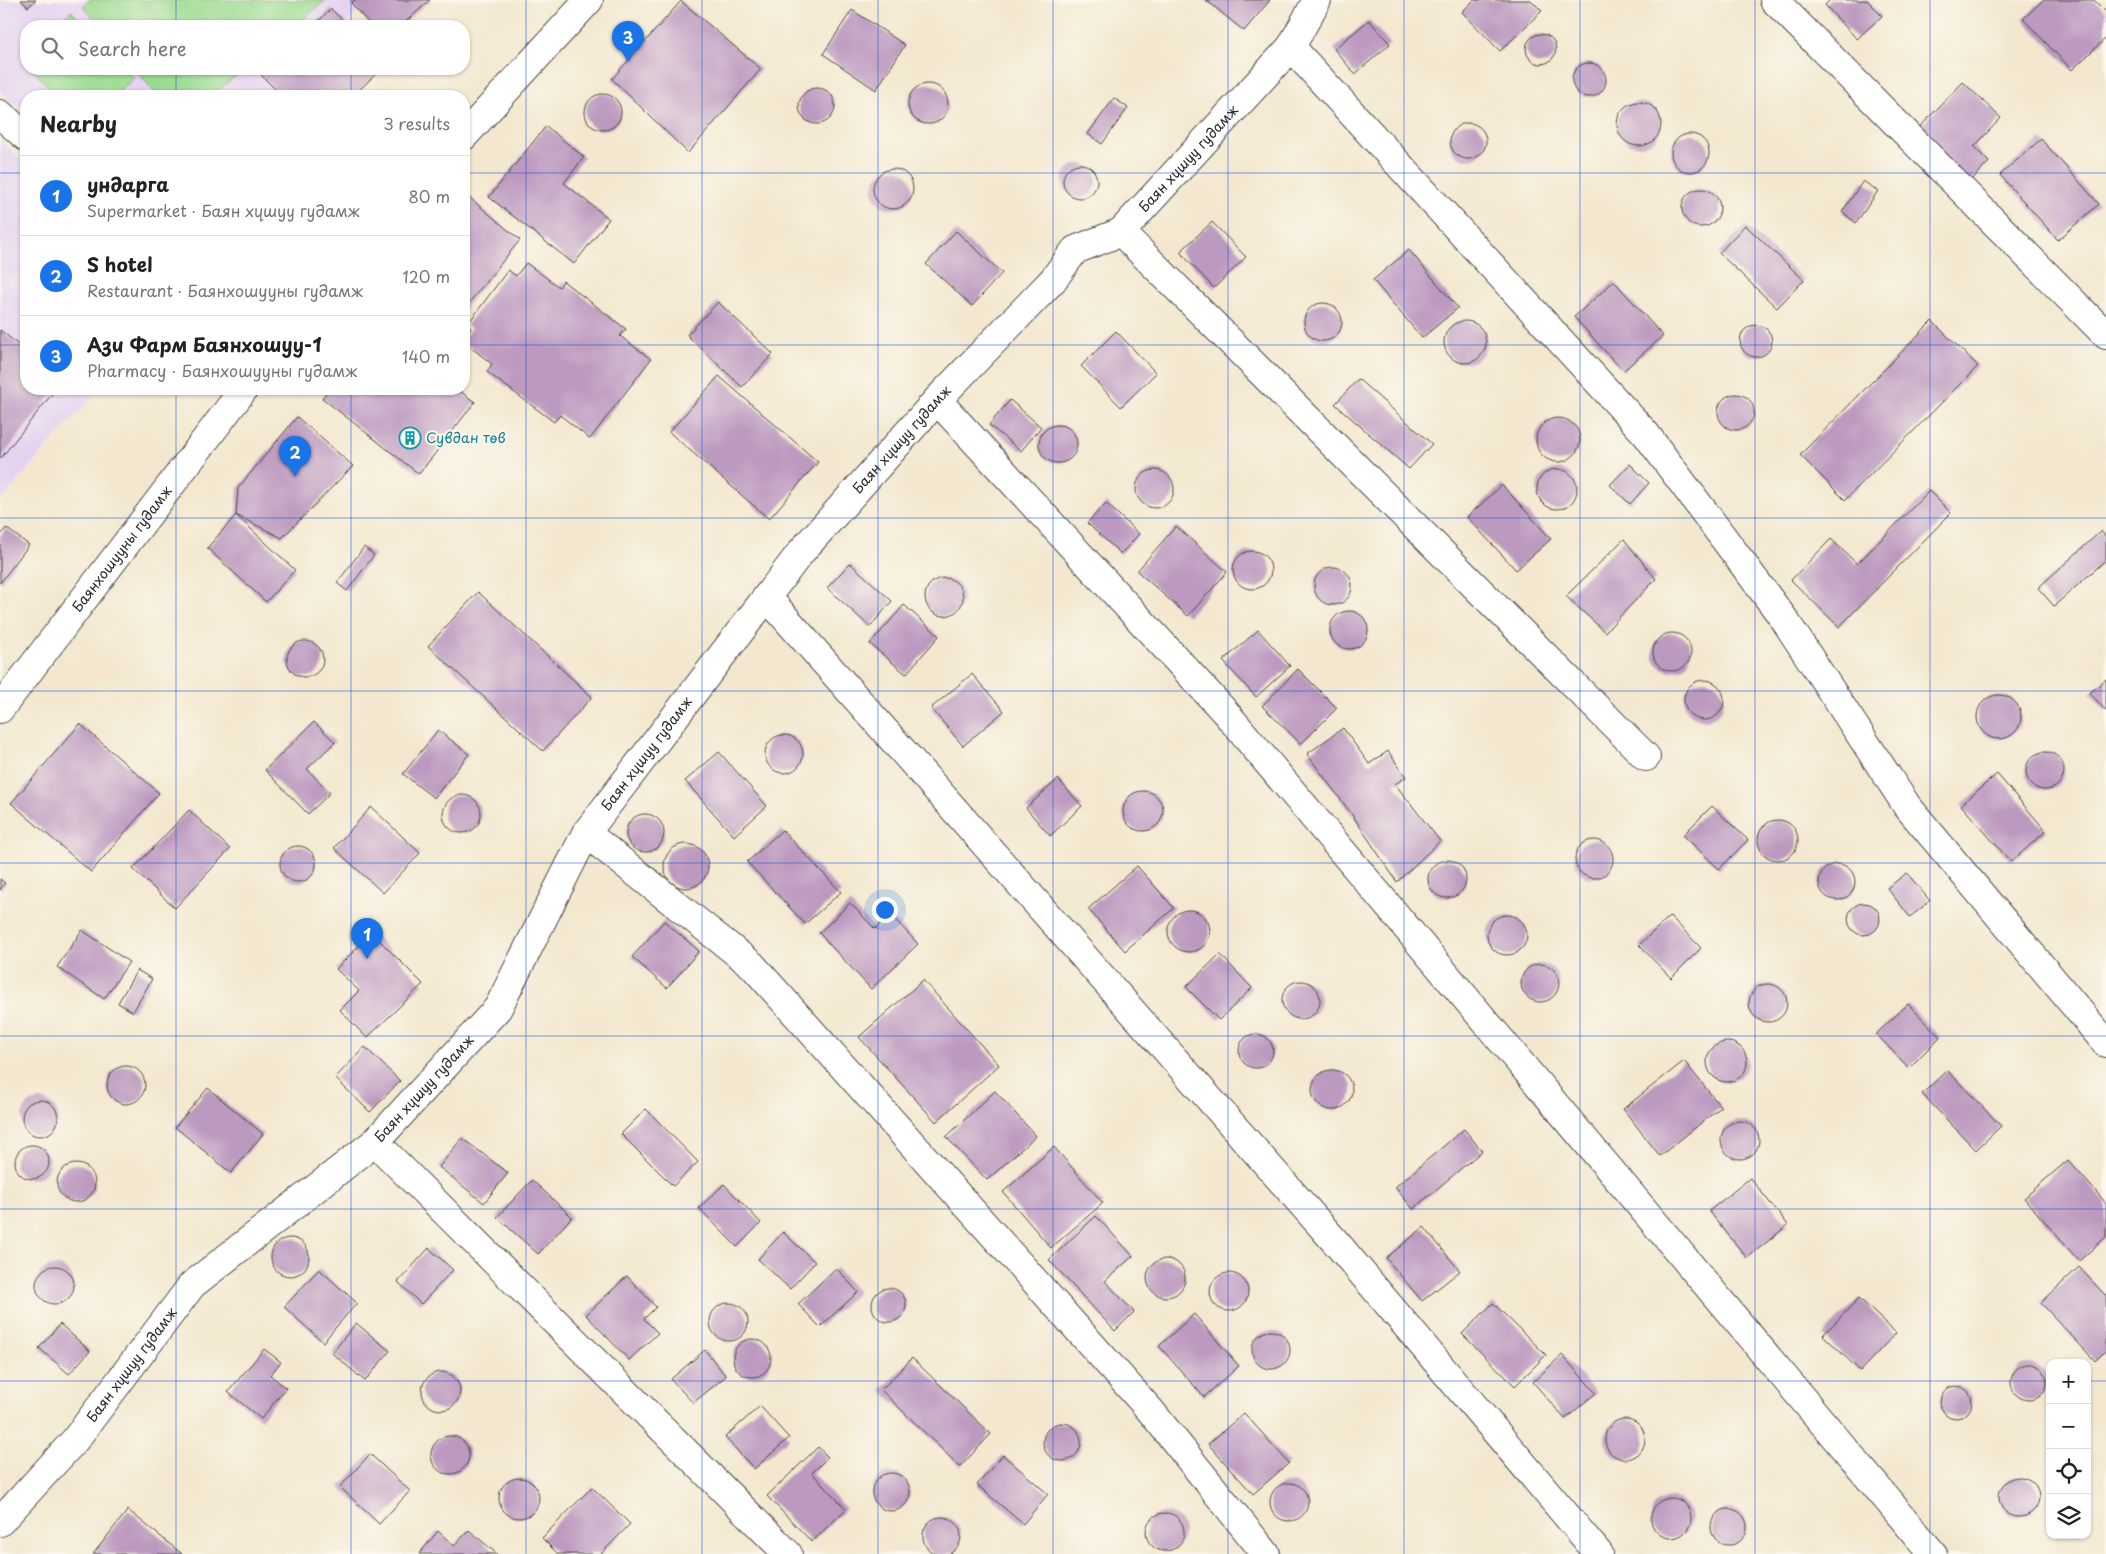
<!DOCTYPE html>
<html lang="en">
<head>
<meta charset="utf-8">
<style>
	:root { --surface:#fff; --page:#f2f2f2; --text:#222; --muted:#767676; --line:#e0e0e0; --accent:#1a73e8 }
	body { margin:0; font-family:"Playpen Sans",sans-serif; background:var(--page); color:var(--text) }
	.controls { position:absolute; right:15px; bottom:15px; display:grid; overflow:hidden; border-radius:10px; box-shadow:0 1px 4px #0004 }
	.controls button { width:45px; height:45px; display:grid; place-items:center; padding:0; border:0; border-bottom:1px solid var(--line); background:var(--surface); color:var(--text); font:25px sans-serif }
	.you { position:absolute; left:884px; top:909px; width:18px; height:18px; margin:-12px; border:4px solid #fff; border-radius:50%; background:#1a73e8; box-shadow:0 0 0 8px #1a73e833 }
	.badge { display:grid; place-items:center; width:32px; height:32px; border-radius:50%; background:var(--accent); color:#fff; font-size:16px; font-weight:700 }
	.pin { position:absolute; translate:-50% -41px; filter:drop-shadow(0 1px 2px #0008) }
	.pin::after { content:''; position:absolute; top:26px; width:18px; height:15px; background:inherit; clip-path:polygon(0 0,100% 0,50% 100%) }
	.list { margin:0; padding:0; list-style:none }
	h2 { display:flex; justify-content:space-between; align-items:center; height:65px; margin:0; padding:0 20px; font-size:21px }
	h2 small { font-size:16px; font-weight:400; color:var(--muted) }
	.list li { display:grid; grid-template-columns:32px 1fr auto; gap:15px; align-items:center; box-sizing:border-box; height:80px; padding:0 20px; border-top:1px solid var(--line) }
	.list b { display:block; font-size:19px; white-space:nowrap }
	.list p { margin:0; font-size:16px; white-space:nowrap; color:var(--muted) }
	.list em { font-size:16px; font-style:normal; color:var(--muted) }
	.icon { flex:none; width:28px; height:28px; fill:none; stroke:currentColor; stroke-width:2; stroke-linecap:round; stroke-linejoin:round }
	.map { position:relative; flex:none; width:2106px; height:1554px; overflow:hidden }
	.search { position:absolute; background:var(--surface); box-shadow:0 1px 4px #0004; left:20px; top:20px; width:450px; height:55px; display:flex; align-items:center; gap:12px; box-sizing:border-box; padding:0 18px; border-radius:20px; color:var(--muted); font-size:19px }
	.panel { position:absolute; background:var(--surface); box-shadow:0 1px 4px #0004; left:20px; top:90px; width:450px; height:305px; border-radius:20px }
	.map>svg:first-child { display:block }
	.built { fill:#e5d3f1 }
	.green { fill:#9cdc92; stroke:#64845e }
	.building { fill:#bc99bf }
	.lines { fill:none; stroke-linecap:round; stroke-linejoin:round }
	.street-casing { stroke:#494744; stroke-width:30 }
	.secondary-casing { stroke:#494744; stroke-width:30 }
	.street { stroke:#fff; stroke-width:28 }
	.secondary { stroke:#fff; stroke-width:28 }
	.grid { fill:none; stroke:#1d4ed8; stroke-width:1; stroke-opacity:0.55 }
	.labels { text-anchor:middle; stroke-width:4; stroke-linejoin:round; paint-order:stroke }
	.street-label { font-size:14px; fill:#2b2b2b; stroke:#fbf7ec }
	.culture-label { font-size:14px; fill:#0d838f; stroke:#fbf7ec; text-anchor:start }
</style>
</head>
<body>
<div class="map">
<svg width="2106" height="1554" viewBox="0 0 2106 1554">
	<rect width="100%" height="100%" fill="#fbf7ec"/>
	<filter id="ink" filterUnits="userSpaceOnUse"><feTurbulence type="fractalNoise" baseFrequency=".02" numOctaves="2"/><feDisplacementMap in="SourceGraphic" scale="10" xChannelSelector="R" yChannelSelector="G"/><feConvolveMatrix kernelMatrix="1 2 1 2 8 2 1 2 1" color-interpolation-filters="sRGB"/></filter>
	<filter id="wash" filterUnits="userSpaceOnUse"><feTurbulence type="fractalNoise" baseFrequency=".0096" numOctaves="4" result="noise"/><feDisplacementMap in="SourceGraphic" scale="20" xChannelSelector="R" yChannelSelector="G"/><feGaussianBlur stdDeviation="1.12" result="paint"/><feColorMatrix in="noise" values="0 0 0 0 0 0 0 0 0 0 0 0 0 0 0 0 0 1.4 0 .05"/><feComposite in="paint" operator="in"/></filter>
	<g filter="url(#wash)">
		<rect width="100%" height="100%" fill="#f3e8cf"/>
		<g class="built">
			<path d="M0,0H371L343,26H26V69H298L268,96H26V114L0,91Z"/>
			<path d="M0,140L26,164V389H99L0,501Z"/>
		</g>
		<g class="green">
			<path d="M89,0H326L295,26H100L83,6Z"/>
			<path d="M71,11L86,26H55Z"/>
			<path d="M32,69H126L134,78L114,96H58Z"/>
			<path d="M135,69H244L211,96H158Z"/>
		</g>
		<g id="blocks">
			<g class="building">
				<path d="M21,0H36L28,7Z"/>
				<path d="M354,0H430L401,26H371L351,3Z"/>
				<path d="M1206,0H1270L1244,31Z"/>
				<path d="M1474,0H1531L1542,11L1500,51L1462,12Z"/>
				<path d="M1830,0H1867L1882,16L1857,39L1825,5Z"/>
				<path d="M2043,0H2094L2106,12V38L2072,70L2023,19Z"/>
				<path d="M681,1L761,69L688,153L612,79Z"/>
				<path d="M331,9L349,26H313Z"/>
				<path d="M852,10L905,45L876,90L823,54Z"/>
				<path d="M1369,20L1390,44L1355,74L1334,49Z"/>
				<circle cx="1541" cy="49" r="15"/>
				<circle cx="1589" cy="80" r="17"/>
				<path d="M267,69H381L353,96H282L261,75Z"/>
				<path d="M1963,82L2001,118L1974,147L1989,162L1970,182L1916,131Z"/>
				<circle cx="928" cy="104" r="20"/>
				<circle cx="817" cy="106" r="18"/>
				<circle cx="603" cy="112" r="18"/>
				<path d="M1114,98L1128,108L1102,144L1088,134Z"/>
				<circle cx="1639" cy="124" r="22"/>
				<circle cx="1468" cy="141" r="18"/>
				<path d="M546,126L584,157L564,183L609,219L574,264L489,197Z"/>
				<circle cx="1690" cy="153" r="19"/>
				<path d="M2041,139L2099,204L2058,240L2000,175Z"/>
				<circle cx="1080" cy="181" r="17"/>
				<circle cx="893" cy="189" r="20"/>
				<path d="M1863,181L1878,191L1856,223L1842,212Z"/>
				<circle cx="1701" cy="208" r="19"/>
				<path d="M464,193L520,240L464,309Z"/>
				<path d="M1212,222L1246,257L1214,288L1180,252Z"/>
				<path d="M1745,225L1804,280L1777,308L1719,253Z"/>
				<path d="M956,231L1002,273L972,306L926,264Z"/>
				<path d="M1409,250L1458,308L1422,338L1373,280Z"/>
				<path d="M526,263L559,287L563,281L626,329L620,336L651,359L590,439L560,415L554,422L487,372L492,364L464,342V338L471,328L467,325L508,270L516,276Z"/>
				<path d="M1614,281L1663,336L1623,371L1574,317Z"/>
				<path d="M718,302L773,354L742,387L687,335Z"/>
				<circle cx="1323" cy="322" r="19"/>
				<path d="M1932,321L1978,366L1845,500L1800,455Z"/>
				<circle cx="1465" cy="342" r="21"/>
				<circle cx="1756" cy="341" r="16"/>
				<path d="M0,330L26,351V389H56L0,459Z"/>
				<path d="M1116,331L1156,373L1121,407L1081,366Z"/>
				<path d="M719,376L818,462L769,519L669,432Z"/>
				<path d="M1358,379L1432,444L1409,469L1335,404Z"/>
				<path d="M330,389H457L475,402L419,474L322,398Z"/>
				<circle cx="1736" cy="412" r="18"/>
				<path d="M1010,400L1041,427L1021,451L989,425Z"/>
				<path d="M297,417L353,466L282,538L236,515L238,488Z"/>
				<circle cx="1558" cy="440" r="22"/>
				<circle cx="1058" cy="444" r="19"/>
				<path d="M1630,464L1649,483L1630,504L1610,485Z"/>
				<circle cx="1557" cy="489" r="20"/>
				<circle cx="1155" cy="489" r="19"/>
				<path d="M1502,485L1551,539L1516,570L1467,517Z"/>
				<path d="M1929,491L1951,513L1839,627L1791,580L1831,539L1857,564Z"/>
				<path d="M1106,503L1139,534L1121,554L1087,523Z"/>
				<path d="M236,515L295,570L266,602L207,548Z"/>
				<path d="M1176,526L1227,572L1188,616L1137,571Z"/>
				<path d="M6,528L29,545L0,583V536Z"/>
				<path d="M2101,531L2106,537V560L2054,606L2038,588Z"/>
				<path d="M1624,539L1656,579L1605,632L1566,596Z"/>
				<path d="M364,547L374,555L347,591L337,583Z"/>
				<circle cx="1252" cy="570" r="19"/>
				<path d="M850,563L892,601L870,627L827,588Z"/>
				<circle cx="1333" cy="586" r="19"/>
				<circle cx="944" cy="597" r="19"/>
				<path d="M478,592L592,697L543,751L428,646Z"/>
				<path d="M904,605L939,636L906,674L870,644Z"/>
				<circle cx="1349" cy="630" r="19"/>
				<path d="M1258,630L1290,666L1256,697L1223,661Z"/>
				<circle cx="1672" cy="652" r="19"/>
				<circle cx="305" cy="659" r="18"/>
				<path d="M1298,669L1337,708L1301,744L1262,706Z"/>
				<path d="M972,674L1004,711L963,746L931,708Z"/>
				<path d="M2106,679V711L2090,693Z"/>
				<circle cx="1704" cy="700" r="20"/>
				<circle cx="1999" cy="717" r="22"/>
				<path d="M314,722L335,742L307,769L330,793L308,814L265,770Z"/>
				<path d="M80,724L159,793L91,872L11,803Z"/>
				<path d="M1343,728L1369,764L1388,751L1406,777L1395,784L1440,841L1397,882L1353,816L1307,754Z"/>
				<path d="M438,730L469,754L434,798L403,774Z"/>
				<circle cx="784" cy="754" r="19"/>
				<circle cx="2045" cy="771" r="19"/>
				<path d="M719,752L767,806L734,836L685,781Z"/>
				<path d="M1997,774L2046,831L2011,862L1961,805Z"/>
				<path d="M1058,779L1082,806L1050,836L1026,808Z"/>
				<circle cx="1143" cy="811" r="20"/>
				<circle cx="462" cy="814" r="19"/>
				<path d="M1712,806L1748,840L1719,869L1683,835Z"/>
				<path d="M371,807L420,853L383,893L334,848Z"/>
				<path d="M189,810L230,849L175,908L133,869Z"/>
				<circle cx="645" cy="833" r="19"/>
				<circle cx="1778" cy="840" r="20"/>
				<path d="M782,830L841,892L805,924L747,862Z"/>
				<circle cx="1594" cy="859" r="19"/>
				<circle cx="686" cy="866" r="22"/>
				<circle cx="298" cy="864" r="18"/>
				<circle cx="1447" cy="879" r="19"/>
				<circle cx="1837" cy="882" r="18"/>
				<path d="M1137,866L1174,908L1125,951L1088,909Z"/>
				<path d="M1907,873L1930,901L1910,917L1887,888Z"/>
				<path d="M0,879L5,883L0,890Z"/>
				<circle cx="1864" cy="919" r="16"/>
				<path d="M850,903L875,929L891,915L918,944L871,989L819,933Z"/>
				<circle cx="1189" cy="931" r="21"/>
				<circle cx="1507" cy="935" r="20"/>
				<path d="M1670,916L1701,948L1671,978L1639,945Z"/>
				<path d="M664,921L699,951L667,988L632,957Z"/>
				<path d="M82,930L129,962L104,999L57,967Z"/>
				<path d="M372,933L423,984L367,1038L340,1010L359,991L336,969Z"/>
				<path d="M1220,954L1252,988L1219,1020L1186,987Z"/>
				<circle cx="1540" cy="983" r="19"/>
				<path d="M137,970L152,979L133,1012L118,1003Z"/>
				<path d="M923,980L999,1065L936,1122L859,1037Z"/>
				<circle cx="1301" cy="1000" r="19"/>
				<circle cx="1768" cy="1003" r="19"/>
				<path d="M1908,1004L1940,1037L1909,1068L1876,1034Z"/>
				<circle cx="1256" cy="1051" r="17"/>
				<circle cx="1727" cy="1062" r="20"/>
				<path d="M365,1047L400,1081L370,1112L335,1078Z"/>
				<path d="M1684,1061L1721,1107L1660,1156L1623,1109Z"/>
				<circle cx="126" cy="1085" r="19"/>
				<path d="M1947,1070L2001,1126L1976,1150L1922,1094Z"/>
				<circle cx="1332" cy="1090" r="20"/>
				<path d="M208,1088L263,1134L231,1173L175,1127Z"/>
				<path d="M995,1091L1036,1136L987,1180L946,1137Z"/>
				<circle cx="40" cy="1118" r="18"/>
				<path d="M646,1109L698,1162L673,1186L621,1134Z"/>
				<circle cx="1740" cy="1140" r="19"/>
				<path d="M1464,1129L1482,1151L1413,1209L1395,1187Z"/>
				<path d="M462,1138L508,1173L484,1203L439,1167Z"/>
				<circle cx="32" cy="1162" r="17"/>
				<path d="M1054,1147L1103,1203L1051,1248L1003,1192Z"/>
				<path d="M2068,1160L2106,1203V1237L2079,1261L2024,1198Z"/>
				<circle cx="76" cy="1183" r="19"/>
				<path d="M1750,1178L1788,1225L1747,1258L1709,1211Z"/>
				<path d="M532,1180L572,1217L538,1254L497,1217Z"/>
				<path d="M724,1184L761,1223L737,1247L699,1208Z"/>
				<path d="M1096,1216L1133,1256L1105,1281L1134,1312L1115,1331L1049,1260Z"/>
				<path d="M1424,1227L1460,1271L1422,1301L1386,1258Z"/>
				<path d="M783,1232L815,1262L790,1289L758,1259Z"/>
				<circle cx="290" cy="1257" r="19"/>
				<path d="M429,1248L453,1270L421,1304L398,1282Z"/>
				<circle cx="1166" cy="1278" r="19"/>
				<circle cx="55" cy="1285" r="19"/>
				<path d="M2079,1267L2106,1296V1350L2095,1361L2041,1303Z"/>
				<path d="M836,1268L858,1292L820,1327L798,1304Z"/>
				<path d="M319,1269L357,1303L323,1342L284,1307Z"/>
				<circle cx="1229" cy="1292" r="19"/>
				<path d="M627,1276L656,1307L644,1319L658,1333L629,1360L586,1315Z"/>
				<circle cx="889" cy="1305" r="17"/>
				<path d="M1859,1298L1896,1333L1860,1371L1823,1335Z"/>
				<path d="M1493,1303L1546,1355L1515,1386L1462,1334Z"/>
				<circle cx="729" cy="1322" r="19"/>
				<path d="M1194,1314L1239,1366L1204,1397L1159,1346Z"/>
				<path d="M356,1323L390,1351L365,1381L332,1353Z"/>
				<path d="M60,1324L90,1351L69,1374L39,1348Z"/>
				<circle cx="1271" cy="1350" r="19"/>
				<circle cx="752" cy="1358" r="19"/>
				<path d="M264,1349L281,1362L270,1375L286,1388L261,1419L228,1392Z"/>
				<path d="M705,1350L726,1376L693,1403L671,1379Z"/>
				<path d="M1562,1355L1596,1393L1565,1419L1533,1382Z"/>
				<path d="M912,1358L991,1434L960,1467L881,1390Z"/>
				<circle cx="2029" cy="1382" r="18"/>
				<circle cx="441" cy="1391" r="19"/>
				<circle cx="1956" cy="1402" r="16"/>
				<path d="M760,1406L789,1438L754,1469L725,1437Z"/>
				<path d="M1244,1413L1289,1463L1253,1494L1208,1444Z"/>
				<circle cx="1625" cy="1439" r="20"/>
				<circle cx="1062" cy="1442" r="19"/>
				<circle cx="450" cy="1455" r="19"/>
				<path d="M818,1447L828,1457L812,1473L846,1509L812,1542L767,1496Z"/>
				<path d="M370,1454L410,1491L379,1524L340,1487Z"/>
				<path d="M1003,1455L1048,1494L1023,1524L977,1485Z"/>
				<circle cx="891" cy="1492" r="19"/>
				<circle cx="2019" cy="1497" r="20"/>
				<circle cx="519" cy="1498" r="20"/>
				<circle cx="1289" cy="1502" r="19"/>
				<path d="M592,1487L630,1524L601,1554H558L542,1538Z"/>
				<circle cx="1671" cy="1518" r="20"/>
				<circle cx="1729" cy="1527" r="18"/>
				<path d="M128,1510L182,1554H93Z"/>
				<circle cx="1165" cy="1532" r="19"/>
				<circle cx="942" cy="1536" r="19"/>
				<path d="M469,1530L497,1554H419L438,1531L454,1546Z"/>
			</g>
		</g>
	</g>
	<g filter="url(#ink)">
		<use href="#blocks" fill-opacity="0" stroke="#494744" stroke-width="1"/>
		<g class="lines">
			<g class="street-casing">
				<g id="street">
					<path d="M1774,0L2106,335"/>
					<path d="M1291,47L1646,434L1784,619L1907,806L2106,1043"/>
					<path d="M0,114L26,137"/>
					<path d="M1121,232L1646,757"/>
					<path d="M937,400L1226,713L1933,1554"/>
					<path d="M767,597L1339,1246L1599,1554"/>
					<path d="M586,833L752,965L1150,1410L1266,1554"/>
					<path d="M375,1142L788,1554"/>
					<path id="s1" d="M0,1522L75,1440L192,1285L375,1142L498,1008L586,833L801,552L937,400L1053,280L1075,250L1121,232L1291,47L1317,0"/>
				</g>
			</g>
			<g class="secondary-casing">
				<g id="secondary">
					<path d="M464,136L589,0"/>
					<path id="s2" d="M0,709L244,389"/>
				</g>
			</g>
			<use href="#street" class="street"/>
			<use href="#secondary" class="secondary"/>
		</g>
	</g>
	<path class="grid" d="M176,0V26M351,0V26M526,0V1554M702,0V1554M878,0V1554M1053,0V1554M1228,0V1554M1404,0V1554M1580,0V1554M1755,0V1554M1930,0V1554M176,69V96M351,69V96M0,173H26M464,173H2106M0,345H26M464,345H2106M176,389V1554M351,389V1554M0,518H2106M0,691H2106M0,863H2106M0,1036H2106M0,1209H2106M0,1381H2050M2087,1381H2106"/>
	<defs>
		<g id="building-ring" transform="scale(1.125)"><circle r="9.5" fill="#fbf7ec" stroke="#0f9aa8" stroke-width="1.5"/><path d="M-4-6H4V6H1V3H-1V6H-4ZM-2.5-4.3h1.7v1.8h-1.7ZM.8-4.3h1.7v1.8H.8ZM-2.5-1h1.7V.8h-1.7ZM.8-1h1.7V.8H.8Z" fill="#0f9aa8"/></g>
	</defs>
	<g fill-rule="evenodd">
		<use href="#building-ring" x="410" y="438"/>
	</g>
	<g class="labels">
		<g class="street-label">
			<text dy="5" stroke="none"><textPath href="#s1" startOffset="1826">Баян хүшуу гудамж</textPath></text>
			<text dy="5" stroke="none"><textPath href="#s1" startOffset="1420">Баян хүшуу гудамж</textPath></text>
			<text dy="5" stroke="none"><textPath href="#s2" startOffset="201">Баянхошууны гудамж</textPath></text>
			<text dy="5" stroke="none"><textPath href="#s1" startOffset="1015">Баян хүшуу гудамж</textPath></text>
			<text dy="5" stroke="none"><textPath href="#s1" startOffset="610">Баян хүшуу гудамж</textPath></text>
			<text dy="5" stroke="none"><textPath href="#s1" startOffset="205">Баян хүшуу гудамж</textPath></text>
		</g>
		<g class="culture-label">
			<text x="426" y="443">Сувдан төв</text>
		</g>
	</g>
</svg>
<div class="controls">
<button>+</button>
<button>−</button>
<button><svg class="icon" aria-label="locate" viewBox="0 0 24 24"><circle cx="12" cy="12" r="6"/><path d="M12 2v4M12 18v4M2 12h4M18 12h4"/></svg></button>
<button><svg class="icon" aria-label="layers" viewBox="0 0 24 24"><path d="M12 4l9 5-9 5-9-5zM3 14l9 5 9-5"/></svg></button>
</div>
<div class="you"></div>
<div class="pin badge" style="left:367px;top:959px">1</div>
<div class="pin badge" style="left:295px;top:477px">2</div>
<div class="pin badge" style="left:628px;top:62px">3</div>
<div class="search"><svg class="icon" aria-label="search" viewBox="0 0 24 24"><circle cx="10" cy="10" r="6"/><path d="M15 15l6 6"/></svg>Search here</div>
<section class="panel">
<h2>Nearby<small>3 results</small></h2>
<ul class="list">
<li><span class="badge">1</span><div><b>ундарга</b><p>Supermarket · Баян хүшуу гудамж</p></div><em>80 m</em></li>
<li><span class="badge">2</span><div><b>S hotel</b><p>Restaurant · Баянхошууны гудамж</p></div><em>120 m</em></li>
<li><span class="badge">3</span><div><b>Ази Фарм Баянхошуу-1</b><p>Pharmacy · Баянхошууны гудамж</p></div><em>140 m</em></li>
</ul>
</section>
</div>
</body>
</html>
